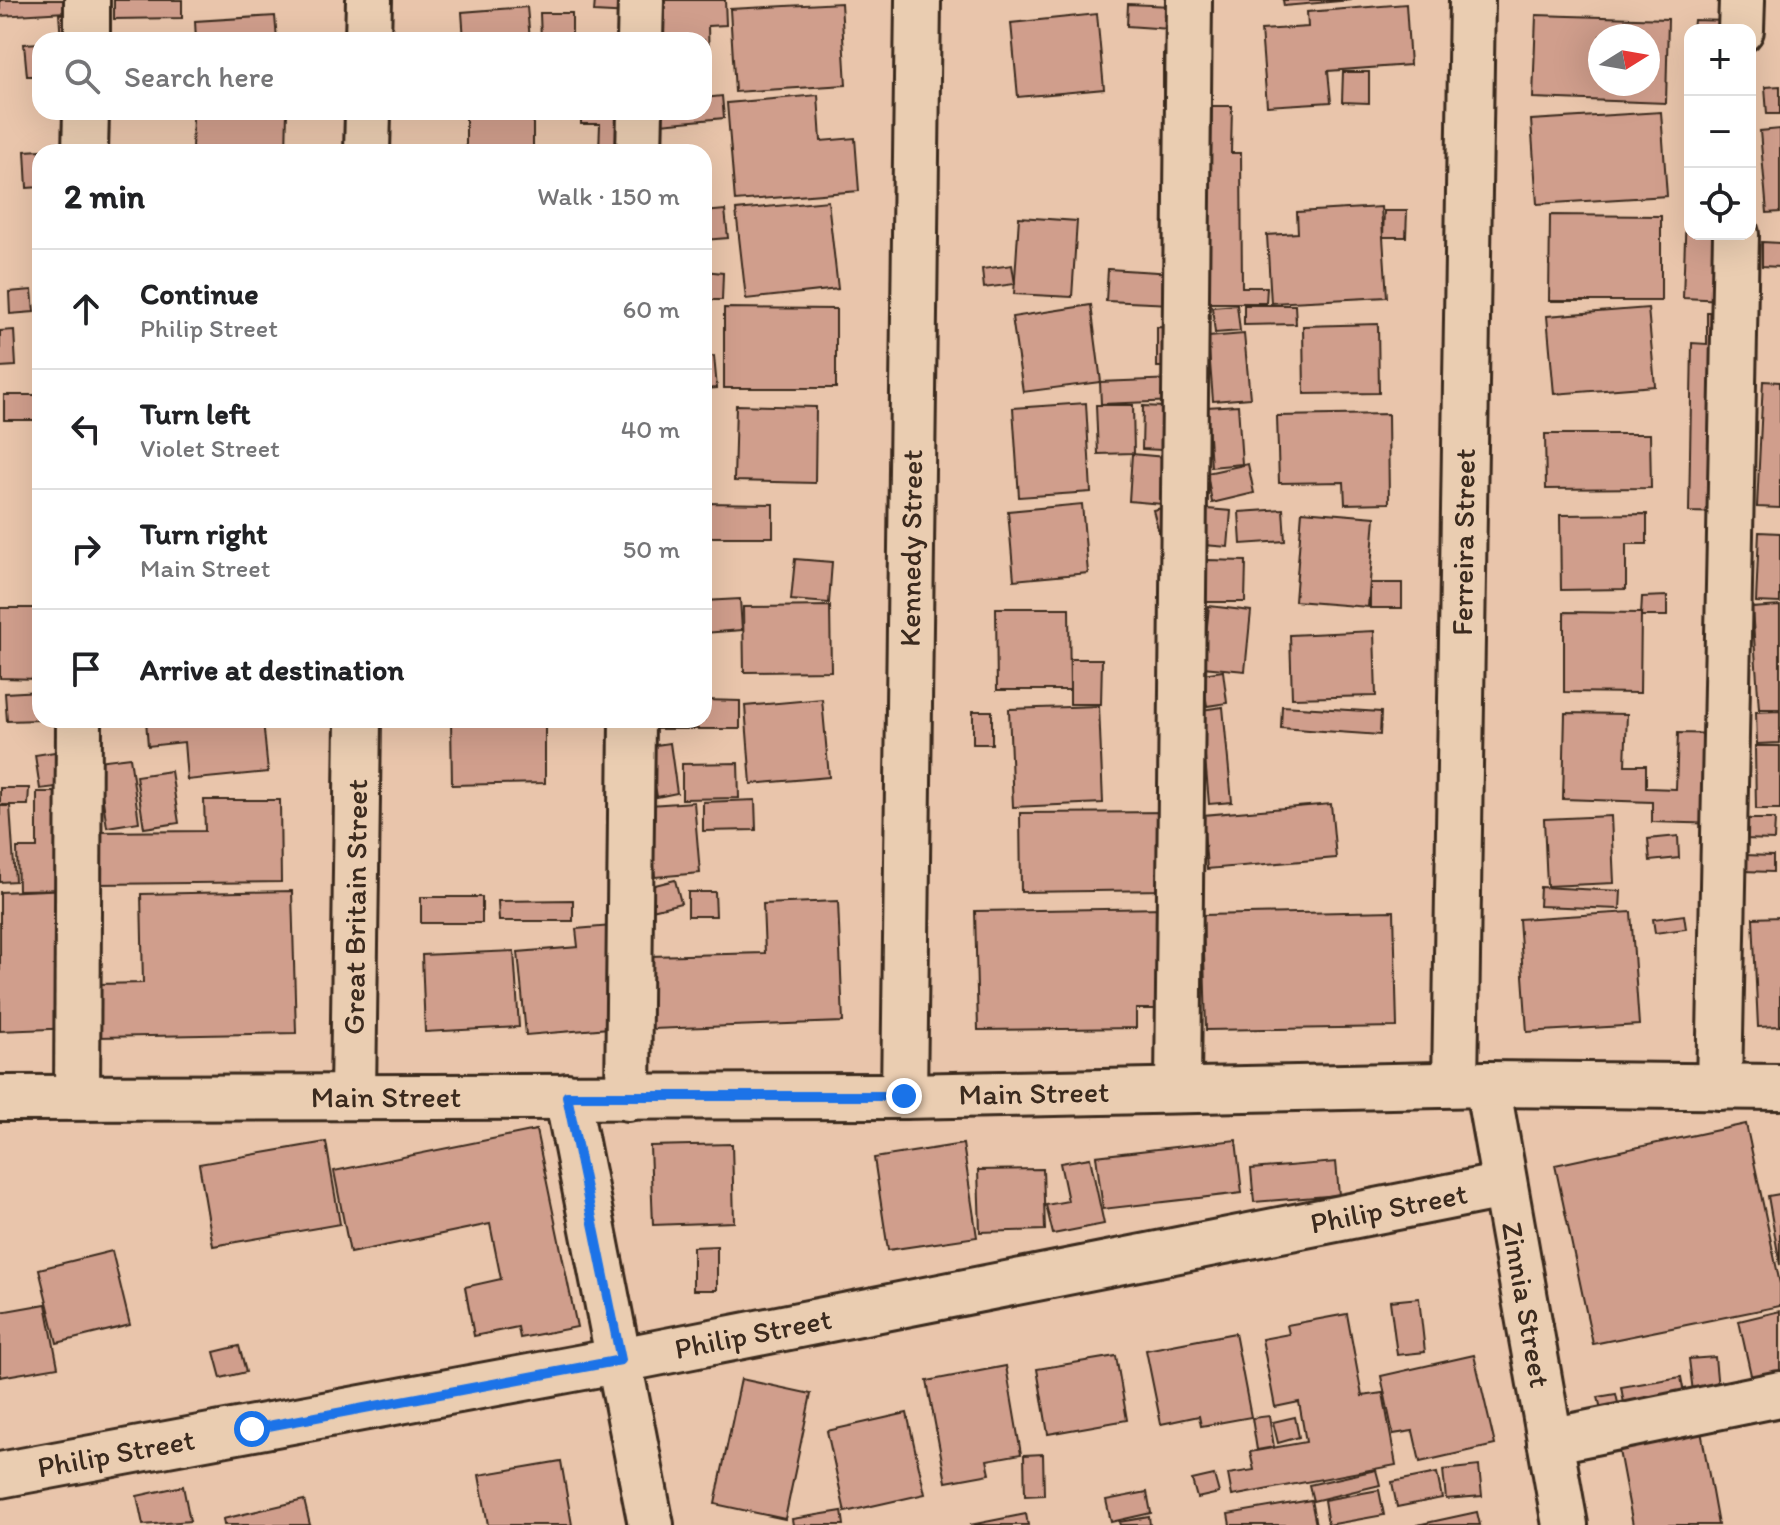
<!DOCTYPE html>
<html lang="en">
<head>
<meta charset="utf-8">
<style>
	:root { --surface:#fff; --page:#f2f2f2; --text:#202124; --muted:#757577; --line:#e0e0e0 }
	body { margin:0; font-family:Itim,sans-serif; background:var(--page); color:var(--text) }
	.controls { position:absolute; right:24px; top:24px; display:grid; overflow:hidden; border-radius:16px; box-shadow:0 8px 32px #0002 }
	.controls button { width:72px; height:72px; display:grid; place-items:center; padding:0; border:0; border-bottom:2px solid var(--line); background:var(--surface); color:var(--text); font:40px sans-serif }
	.compass { position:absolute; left:1588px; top:24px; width:72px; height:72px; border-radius:50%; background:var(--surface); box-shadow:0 8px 32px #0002; rotate:79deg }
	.stop { position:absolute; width:24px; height:24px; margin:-18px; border:6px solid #1a73e8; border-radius:50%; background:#fff }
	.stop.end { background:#1a73e8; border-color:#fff; box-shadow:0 2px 8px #0008 }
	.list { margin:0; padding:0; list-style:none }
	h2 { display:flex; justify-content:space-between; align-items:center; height:104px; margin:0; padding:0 32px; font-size:34px }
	h2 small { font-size:26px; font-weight:400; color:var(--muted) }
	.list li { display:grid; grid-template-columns:52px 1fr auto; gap:24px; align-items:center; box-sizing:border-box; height:120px; padding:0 32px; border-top:2px solid var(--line) }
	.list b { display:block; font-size:30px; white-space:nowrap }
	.list p { margin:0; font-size:26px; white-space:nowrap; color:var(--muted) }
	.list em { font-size:26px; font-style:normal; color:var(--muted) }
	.icon { flex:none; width:44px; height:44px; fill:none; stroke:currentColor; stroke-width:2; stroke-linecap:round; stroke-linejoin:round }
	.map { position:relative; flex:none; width:1780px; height:1525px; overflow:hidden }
	.search { position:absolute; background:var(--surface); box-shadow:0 8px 32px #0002; left:32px; top:32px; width:680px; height:88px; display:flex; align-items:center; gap:20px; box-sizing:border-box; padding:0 28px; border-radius:24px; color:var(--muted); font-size:30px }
	.panel { position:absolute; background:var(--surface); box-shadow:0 8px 32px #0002; left:32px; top:144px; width:680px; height:584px; border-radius:24px }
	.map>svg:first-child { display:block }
	.building { fill:#d09e8c; stroke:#3b2a1e; stroke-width:2; fill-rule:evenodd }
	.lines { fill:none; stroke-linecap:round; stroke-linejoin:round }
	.minor-casing { stroke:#3b2a1e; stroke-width:50 }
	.major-casing { stroke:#3b2a1e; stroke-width:50 }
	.minor { stroke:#eacdb1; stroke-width:44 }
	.major { stroke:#eacdb1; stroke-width:44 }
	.route { stroke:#1a73e8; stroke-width:10 }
	.labels { text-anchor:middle; stroke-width:8; stroke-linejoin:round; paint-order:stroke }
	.street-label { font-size:30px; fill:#3b2a1e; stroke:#eacdb1 }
</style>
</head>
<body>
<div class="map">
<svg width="1780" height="1525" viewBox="0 0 1780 1525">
	<rect width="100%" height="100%" fill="#e9c5ab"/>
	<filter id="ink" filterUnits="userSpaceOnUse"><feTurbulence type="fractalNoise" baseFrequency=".0125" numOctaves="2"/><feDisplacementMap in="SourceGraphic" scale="16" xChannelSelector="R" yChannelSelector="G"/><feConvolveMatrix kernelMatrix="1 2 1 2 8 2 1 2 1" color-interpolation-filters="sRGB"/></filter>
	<g filter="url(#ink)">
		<g class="building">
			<path d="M0,0H82V11L0,16Z"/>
			<path d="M114,0H182V18L114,19Z"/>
			<path d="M595,0H631V14L594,12Z"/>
			<path d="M660,0H725L726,25L708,26L710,95H704V40H661Z"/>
			<path d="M1283,0H1352L1284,6Z"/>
			<path d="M841,3L846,85L735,92L730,9Z"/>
			<path d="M1128,4L1172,6L1170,29L1127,26Z"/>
			<path d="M1406,4L1410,65L1328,71L1331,102L1267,106L1261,30L1308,27L1307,12Z"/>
			<path d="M527,7L530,40H464L462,12Z"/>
			<path d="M80,12L82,40H61L59,14Z"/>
			<path d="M540,13H572V40H541Z"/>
			<path d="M1097,14L1104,89L1018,97L1011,23Z"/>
			<path d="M1536,15L1668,19L1666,103L1533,98ZM1600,36H1648V84H1600Z"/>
			<path d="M275,16L277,40H196L195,21Z"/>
			<path d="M1694,20L1727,21V30H1693Z"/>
			<path d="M40,43V76H27L24,44Z"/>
			<path d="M1163,54H1182V104L1163,105Z"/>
			<path d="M1343,72H1369V103L1342,102Z"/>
			<path d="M1780,86V114H1767L1765,87Z"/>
			<path d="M818,95L821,141L855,138L859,191L735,201L727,103Z"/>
			<path d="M722,96L724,118L661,124L660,112H704V98Z"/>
			<path d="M1212,106H1232L1231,153H1241L1242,287H1267L1266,303H1208Z"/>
			<path d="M193,112H287L286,152H192Z"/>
			<rect x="466" y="112" width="67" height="40"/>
			<path d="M581,112H630L628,152H599L600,124H581Z"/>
			<path d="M1661,112L1667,196L1537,204L1531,120Z"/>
			<path d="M1780,129V212L1767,213L1760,131Z"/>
			<path d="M75,148V152H40V187L27,188L25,151Z"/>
			<path d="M828,201L838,289L746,299L736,210Z"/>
			<path d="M1381,207L1387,297L1271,303L1267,235L1298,233L1297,212Z"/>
			<path d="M725,210L728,238L704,240V212Z"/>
			<path d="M1686,210H1690V234H1726L1724,300L1683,298Z"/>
			<path d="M1384,211H1407L1406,237H1383Z"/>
			<path d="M1550,215L1661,216V301H1549Z"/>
			<path d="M1019,217L1077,221L1072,297L1014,294Z"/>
			<path d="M1762,242L1780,243V267L1762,266Z"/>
			<path d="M1012,265L1015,284L984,288L982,269Z"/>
			<path d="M1108,269L1173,273L1172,304L1106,301Z"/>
			<path d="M704,271L723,273L722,300H709L705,339Z"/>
			<path d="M32,290L34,312L10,314L9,292Z"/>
			<path d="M1091,305L1101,382L1023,392L1012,317Z"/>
			<path d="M1237,305L1240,331L1215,333L1212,307Z"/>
			<path d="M1244,305H1295L1296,324L1244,325Z"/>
			<path d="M724,308L836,309V388H724Z"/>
			<path d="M1648,308L1655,386L1554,394L1547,316Z"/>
			<path d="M1707,312H1731L1728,513L1689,512L1692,343L1707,344Z"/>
			<path d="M1378,324L1379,393L1304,394L1303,326Z"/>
			<path d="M1157,327L1176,328V367H1157Z"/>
			<path d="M14,330L16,366L0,367V331Z"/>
			<path d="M1244,334L1250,398L1213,401L1208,337Z"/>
			<path d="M714,356L717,388L704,389V357Z"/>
			<path d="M1175,379L1177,401L1101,404L1100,382Z"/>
			<path d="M1763,381L1780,382V508L1757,507Z"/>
			<rect x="4" y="395" width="36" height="25"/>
			<path d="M1086,403L1091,492L1019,497L1013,408Z"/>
			<path d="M736,405L816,407L815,483L734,481Z"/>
			<path d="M1096,405H1133L1134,453L1098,454Z"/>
			<path d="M1238,405L1242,464L1211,467L1207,407Z"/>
			<path d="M1143,406L1185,408L1182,451L1142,449Z"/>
			<path d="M1388,414L1389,503L1345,504L1344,482L1279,483L1277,416Z"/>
			<path d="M1545,434H1650L1651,488L1546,489Z"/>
			<path d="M1132,454L1176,458L1173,505L1129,501Z"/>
			<path d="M1248,464L1254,493L1212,503L1207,473Z"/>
			<path d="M704,503L773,504V537H704Z"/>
			<path d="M1082,504L1088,573L1014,580L1008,511Z"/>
			<path d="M1170,506L1177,536L1161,540L1153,510Z"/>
			<path d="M1207,509L1231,511L1228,547L1204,545Z"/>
			<path d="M1283,509L1285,541L1241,544L1239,512Z"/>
			<path d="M1302,511L1375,517L1368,607L1295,601Z"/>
			<path d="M1647,514V544H1626V589L1561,590L1560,515Z"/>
			<path d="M1759,532L1780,533V603L1756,602Z"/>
			<path d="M795,559L832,562L829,603L791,600Z"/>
			<path d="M1206,560L1246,561L1245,602H1206Z"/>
			<rect x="1370" y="583" width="32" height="25"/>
			<path d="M1667,596V616H1641L1642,597Z"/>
			<path d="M740,599L742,630L704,633V601Z"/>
			<path d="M830,606L831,671L744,672L743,607Z"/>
			<path d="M1209,606L1251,611L1245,671L1203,667Z"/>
			<path d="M1780,606V709H1759L1752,608Z"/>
			<path d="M0,608H40V679L0,678Z"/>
			<path d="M996,608H1069L1070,690H997Z"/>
			<path d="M1564,612L1641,613L1640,693L1564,692Z"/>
			<path d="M1374,631L1376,696L1292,698L1290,635Z"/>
			<path d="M1070,659H1102L1101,704H1070Z"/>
			<path d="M1223,671L1227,703L1207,706L1202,674Z"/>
			<path d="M40,691V720L7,721L5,693Z"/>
			<path d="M822,699L829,777L751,784L745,706Z"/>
			<path d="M704,700L740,701V729H656V720H704Z"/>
			<path d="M1099,706L1103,803L1013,807L1009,709Z"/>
			<path d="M1282,706L1381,712L1380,735L1281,728Z"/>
			<path d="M1223,707L1232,802L1209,804L1201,710Z"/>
			<rect x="973" y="711" width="19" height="33"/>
			<path d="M1780,711V743L1757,744L1756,712Z"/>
			<path d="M1565,713L1627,714L1625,765H1646V788L1676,789L1678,733L1724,734L1721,824L1652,822V802L1563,799Z"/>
			<path d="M146,720H263L268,772L187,780L184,742L148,746Z"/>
			<path d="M451,720H545V783L452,785Z"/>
			<path d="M670,743L677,793L657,797L649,746Z"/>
			<path d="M1755,746H1780V809H1756Z"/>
			<path d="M68,750L73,785L40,789L35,755Z"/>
			<path d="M130,757L139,822L107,827L97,761Z"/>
			<path d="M738,763L739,798L682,799V764Z"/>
			<path d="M171,771L179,823L144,828L136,776Z"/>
			<path d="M0,788H29L28,805H0Z"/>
			<path d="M37,792H70L71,889L18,890L17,848H37Z"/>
			<path d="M204,800H280L281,882L96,884L95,832L205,831Z"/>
			<path d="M755,800L756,830L703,831V802Z"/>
			<path d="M694,802L700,873L655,877L649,805Z"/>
			<path d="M1331,804L1336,858L1207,869L1203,815Z"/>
			<path d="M0,806H10L15,881L0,882Z"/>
			<path d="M1173,812L1165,890L1021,892L1020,813Z"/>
			<path d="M1611,816L1614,883L1547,886L1544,819Z"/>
			<path d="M1745,819H1775L1774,840L1744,839Z"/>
			<path d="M1678,836L1679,858L1650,861L1648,839Z"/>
			<path d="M1744,855L1773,856V872L1742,871Z"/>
			<path d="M675,880L681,903L652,910L647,887Z"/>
			<path d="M1540,887L1621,891L1620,909L1539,906Z"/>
			<path d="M70,889L75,1028L0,1031V892Z"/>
			<path d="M292,891L296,1033L99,1037L98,984L143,983L141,894Z"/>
			<path d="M688,892H715L716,916H688Z"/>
			<rect x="421" y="897" width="61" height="26"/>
			<path d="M573,900V921H499L498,901Z"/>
			<path d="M838,901L843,1022L652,1029L649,956L765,953L763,904Z"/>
			<path d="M1167,908L1170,1009H1136V1028L978,1030L975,911Z"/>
			<path d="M1394,911L1397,1027L1206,1030L1203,915Z"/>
			<path d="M1631,912L1639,1025L1527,1032L1519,919Z"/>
			<path d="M1684,915L1686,929L1655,933L1653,919Z"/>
			<path d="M1780,917V1026L1758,1027L1753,918Z"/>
			<path d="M612,926L621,1027L526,1035L518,952L578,947L576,929Z"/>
			<path d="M514,951L519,1027L425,1032L422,955Z"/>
			<path d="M1746,1124L1780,1284V1306L1593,1344L1555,1165Z"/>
			<path d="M536,1130L577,1327L520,1338L518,1327L474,1336L465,1287L501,1279L490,1224L350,1253L334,1171Z"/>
			<path d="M1236,1140L1242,1193L1103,1209L1096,1156Z"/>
			<path d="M326,1142L340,1224L213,1246L199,1164Z"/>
			<path d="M732,1144L734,1222L653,1225L650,1146Z"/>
			<path d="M963,1144L977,1237L888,1250L874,1158Z"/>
			<path d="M1090,1158L1104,1224L1053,1234L1046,1205L1068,1201L1060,1163Z"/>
			<path d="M1336,1162L1339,1195L1254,1202L1251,1169Z"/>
			<path d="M1043,1169L1045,1230L980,1232L978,1170Z"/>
			<path d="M1780,1194V1265L1768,1196Z"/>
			<path d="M717,1246V1290H693V1247Z"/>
			<path d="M112,1251L130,1325L57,1343L39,1269Z"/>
			<path d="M1419,1298L1425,1352L1397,1355L1390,1301Z"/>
			<path d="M46,1304L58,1367L0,1377V1312Z"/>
			<path d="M1780,1311V1378L1753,1384L1739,1321Z"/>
			<path d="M1347,1314L1362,1396L1383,1393L1396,1465L1232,1496L1228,1474L1254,1470L1250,1452L1306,1442L1299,1402L1275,1407L1262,1339L1289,1334L1287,1325Z"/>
			<path d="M1235,1333L1251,1417L1201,1426L1199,1416L1161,1424L1146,1350Z"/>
			<path d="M239,1346L246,1372L221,1378L214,1352Z"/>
			<path d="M1474,1355L1495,1445L1420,1462L1413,1431L1393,1434L1381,1376Z"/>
			<path d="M1116,1356L1127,1420L1048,1434L1037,1369Z"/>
			<path d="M1715,1357L1718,1389L1693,1392L1689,1359Z"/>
			<path d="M1006,1366L1021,1454L987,1460L990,1474L946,1482L927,1381Z"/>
			<path d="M1681,1377L1686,1404L1626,1414L1621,1387Z"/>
			<path d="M741,1379L811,1394L785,1519L715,1504Z"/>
			<path d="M1616,1394L1621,1417L1604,1421L1598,1397Z"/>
			<path d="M907,1413L925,1494L845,1512L827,1431Z"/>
			<path d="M1269,1416L1274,1447L1257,1450L1252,1418Z"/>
			<path d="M1295,1417L1299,1437L1278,1443L1273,1422Z"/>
			<path d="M1700,1425L1718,1525H1633L1617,1440Z"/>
			<path d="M1043,1454L1044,1495L1025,1496L1024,1455Z"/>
			<path d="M561,1461L572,1525H488L479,1475Z"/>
			<path d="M1479,1466L1482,1496L1446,1499L1443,1470Z"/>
			<path d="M1376,1470L1380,1485L1313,1501L1309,1485Z"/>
			<path d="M1437,1473L1442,1498L1397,1507L1392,1482Z"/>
			<path d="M1214,1475L1219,1493L1197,1498L1192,1480Z"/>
			<path d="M183,1486L190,1521L143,1525L137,1496Z"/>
			<path d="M1379,1490L1384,1515L1328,1525L1324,1500Z"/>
			<path d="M1147,1492L1151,1513L1111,1522L1106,1500Z"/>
			<path d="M304,1500L310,1525H224L223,1519Z"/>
			<path d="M1311,1500L1316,1525H1230L1228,1514Z"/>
			<path d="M842,1511L844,1525H793L792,1519Z"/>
			<path d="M1477,1512L1480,1525H1417Z"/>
			<path d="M1026,1514L1028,1525H970Z"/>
			<path d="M1149,1517L1150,1525H1120L1119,1522Z"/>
		</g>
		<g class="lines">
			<g class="minor-casing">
				<g id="minor">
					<path d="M1741,30L1742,0"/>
					<path d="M87,40V0"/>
					<path d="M368,40L369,0"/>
					<path d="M640,40L641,0"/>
					<path d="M85,152L86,112"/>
					<path d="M367,152L368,112"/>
					<path d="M639,152L640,112"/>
					<path id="s1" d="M1455,1084L1472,0"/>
					<path id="s2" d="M1487,1084L1565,1525"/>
					<path d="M1178,1087L1189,0"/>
					<path d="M1719,1087L1736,234"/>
					<path id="s3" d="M353,1095L358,720"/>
					<path d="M567,1096L651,1525"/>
					<path id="s4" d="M904,1096L918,0"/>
					<path d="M77,1097L79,720"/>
					<path d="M628,1098L632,720"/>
					<path d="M1550,1441L1780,1394"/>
					<path id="s5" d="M0,1475L621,1360L1503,1186"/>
				</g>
			</g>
			<g class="major-casing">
				<g id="major">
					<path id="s6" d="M0,1098L904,1096L1487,1084L1780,1087"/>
				</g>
			</g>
			<use href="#minor" class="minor"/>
			<use href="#major" class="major"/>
		</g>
	</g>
	<g class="lines" filter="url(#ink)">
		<path class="route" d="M252,1429L621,1360L567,1096H904"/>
	</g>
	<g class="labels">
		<g class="street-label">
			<text dy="10" stroke="none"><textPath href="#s1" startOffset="542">Ferreira Street</textPath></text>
			<text dy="10" stroke="none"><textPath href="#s4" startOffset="548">Kennedy Street</textPath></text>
			<text dy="10" stroke="none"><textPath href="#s3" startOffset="188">Great Britain Street</textPath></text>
			<text dy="10" stroke="none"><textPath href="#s6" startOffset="1034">Main Street</textPath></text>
			<text dy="10" stroke="none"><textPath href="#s6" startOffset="386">Main Street</textPath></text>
			<text dy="10" stroke="none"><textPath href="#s5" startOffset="1414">Philip Street</textPath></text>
			<text dy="10" stroke="none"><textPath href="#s2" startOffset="224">Zinnia Street</textPath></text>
			<text dy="10" stroke="none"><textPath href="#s5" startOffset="766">Philip Street</textPath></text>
			<text dy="10" stroke="none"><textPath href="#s5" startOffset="118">Philip Street</textPath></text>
		</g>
	</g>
</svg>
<div class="controls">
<button>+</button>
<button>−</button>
<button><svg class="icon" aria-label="locate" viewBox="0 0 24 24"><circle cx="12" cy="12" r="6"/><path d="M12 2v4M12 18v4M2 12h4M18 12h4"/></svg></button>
</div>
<svg class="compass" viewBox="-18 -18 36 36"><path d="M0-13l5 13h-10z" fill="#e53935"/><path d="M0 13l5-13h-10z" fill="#757577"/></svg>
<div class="stop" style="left:252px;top:1429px"></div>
<div class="stop end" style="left:904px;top:1096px"></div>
<div class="search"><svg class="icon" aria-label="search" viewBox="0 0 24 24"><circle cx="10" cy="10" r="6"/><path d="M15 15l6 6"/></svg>Search here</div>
<section class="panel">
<h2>2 min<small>Walk · 150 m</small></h2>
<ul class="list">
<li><svg class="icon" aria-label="ahead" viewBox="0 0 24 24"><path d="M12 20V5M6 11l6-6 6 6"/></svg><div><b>Continue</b><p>Philip Street</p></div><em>60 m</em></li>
<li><svg class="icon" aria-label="left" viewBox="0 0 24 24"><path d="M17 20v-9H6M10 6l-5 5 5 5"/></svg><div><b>Turn left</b><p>Violet Street</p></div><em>40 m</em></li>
<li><svg class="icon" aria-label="right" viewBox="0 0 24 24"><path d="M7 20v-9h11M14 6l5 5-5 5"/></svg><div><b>Turn right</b><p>Main Street</p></div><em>50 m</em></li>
<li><svg class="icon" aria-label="arrive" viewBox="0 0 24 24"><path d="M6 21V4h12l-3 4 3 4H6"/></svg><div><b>Arrive at destination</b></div></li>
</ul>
</section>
</div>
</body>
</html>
